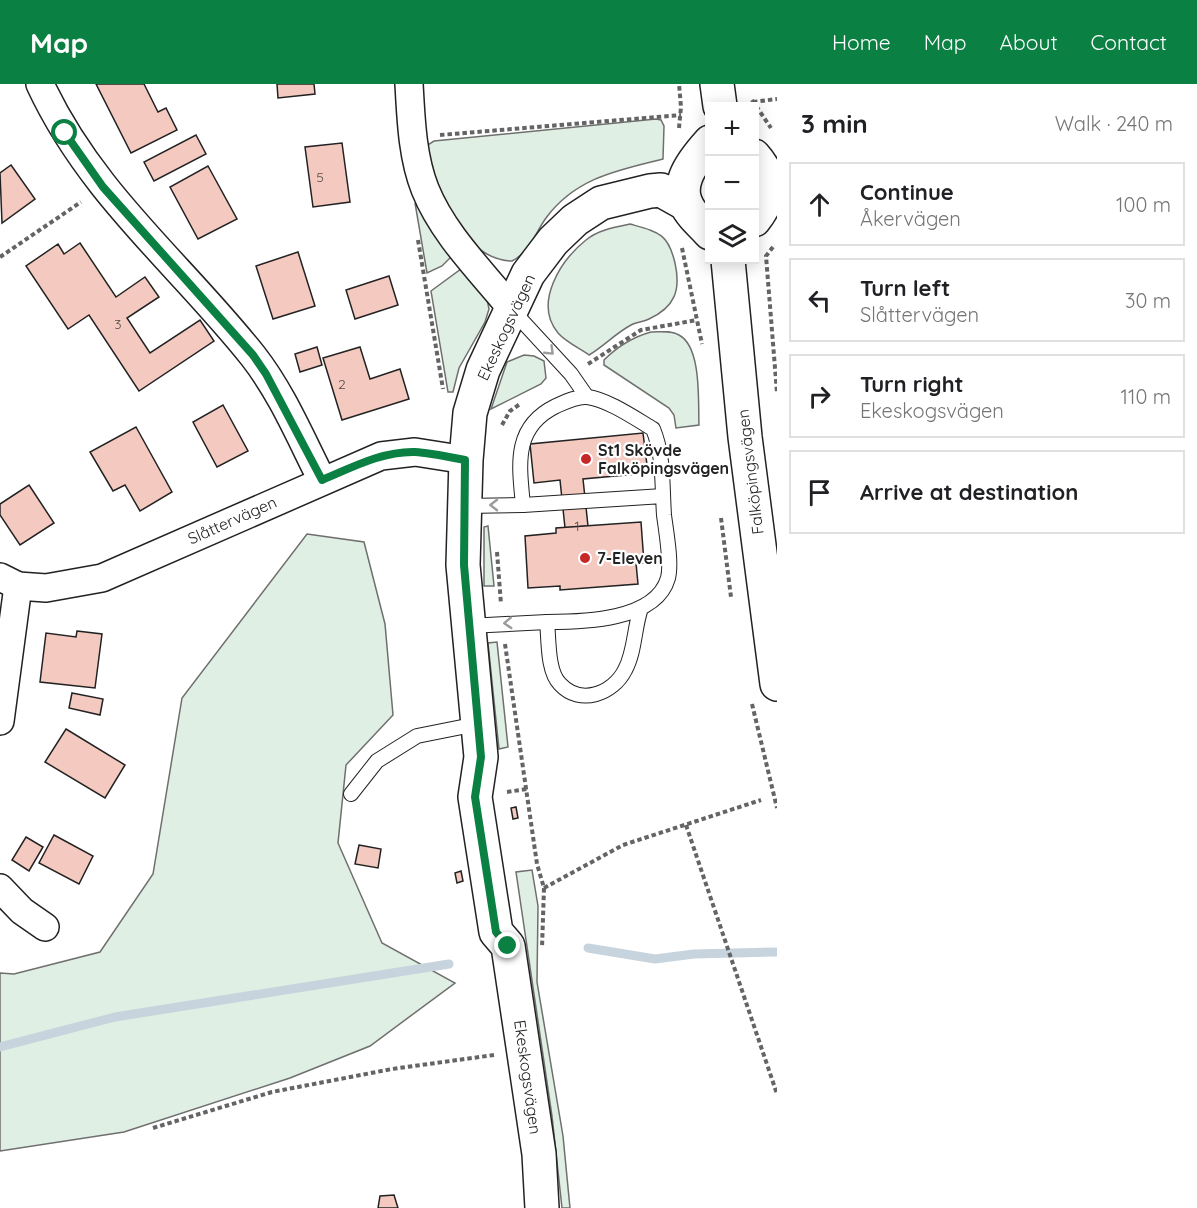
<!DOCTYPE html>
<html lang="en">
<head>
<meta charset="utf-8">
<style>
	:root { --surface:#fff; --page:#f2f2f2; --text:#202124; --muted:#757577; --line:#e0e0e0; --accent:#0b8043 }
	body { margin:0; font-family:Quicksand,sans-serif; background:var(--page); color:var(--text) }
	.controls { position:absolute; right:18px; top:18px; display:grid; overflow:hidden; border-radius:0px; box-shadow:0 3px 15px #0003 }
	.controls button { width:54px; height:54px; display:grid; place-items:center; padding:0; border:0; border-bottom:2px solid var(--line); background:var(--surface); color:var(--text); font:30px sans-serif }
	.stop { position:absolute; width:18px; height:18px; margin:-14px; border:4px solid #0b8043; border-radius:50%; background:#fff }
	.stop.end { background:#0b8043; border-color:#fff; box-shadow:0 2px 6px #0008 }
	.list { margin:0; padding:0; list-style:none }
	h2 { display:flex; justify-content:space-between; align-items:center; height:78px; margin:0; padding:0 24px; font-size:26px }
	h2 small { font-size:20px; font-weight:400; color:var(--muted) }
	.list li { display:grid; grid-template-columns:39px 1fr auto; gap:18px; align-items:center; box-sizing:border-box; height:84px; margin:0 12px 12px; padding:0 12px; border:2px solid var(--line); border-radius:0px }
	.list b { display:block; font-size:22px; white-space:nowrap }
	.list p { margin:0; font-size:20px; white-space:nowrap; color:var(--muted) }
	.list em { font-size:20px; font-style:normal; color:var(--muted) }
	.icon { flex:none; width:33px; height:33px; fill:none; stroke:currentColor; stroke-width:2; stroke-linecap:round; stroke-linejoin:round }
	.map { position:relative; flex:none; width:777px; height:1124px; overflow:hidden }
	header { display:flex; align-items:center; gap:36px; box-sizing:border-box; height:84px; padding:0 30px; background:var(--accent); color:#fff }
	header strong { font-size:28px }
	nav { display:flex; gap:33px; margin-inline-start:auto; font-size:21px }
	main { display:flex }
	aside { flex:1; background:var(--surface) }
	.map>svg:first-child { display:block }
	.green { fill:#e0efe3; stroke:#6f6f6f; stroke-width:1.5 }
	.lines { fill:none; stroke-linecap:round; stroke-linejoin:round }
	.stream { stroke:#c7d3dd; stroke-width:9 }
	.building { fill:#f3c9c0; stroke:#222; stroke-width:1.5 }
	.service-casing { stroke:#222; stroke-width:16 }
	.minor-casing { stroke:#222; stroke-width:30 }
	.tertiary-casing { stroke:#222; stroke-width:36 }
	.primary-casing { stroke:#222; stroke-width:36 }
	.path { stroke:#646464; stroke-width:4; stroke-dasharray:4.5 3; stroke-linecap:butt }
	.service { stroke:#fff; stroke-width:14 }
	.minor { stroke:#fff; stroke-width:27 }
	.tertiary { stroke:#fff; stroke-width:33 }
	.primary { stroke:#fff; stroke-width:33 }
	.oneway { stroke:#9c9c9c }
	.route { stroke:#0b8043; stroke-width:8 }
	.poi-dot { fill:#c62828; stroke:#fff; stroke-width:2 }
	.labels { text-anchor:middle; stroke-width:4.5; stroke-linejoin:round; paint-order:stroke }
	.number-label { font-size:14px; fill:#564c4a }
	.street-label { font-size:16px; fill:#222; stroke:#fff }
	.poi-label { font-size:16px; font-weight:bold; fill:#222; stroke:#fff; text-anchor:start }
</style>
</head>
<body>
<header>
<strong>Map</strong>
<nav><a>Home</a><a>Map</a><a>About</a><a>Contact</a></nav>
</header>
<main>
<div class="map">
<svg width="777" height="1124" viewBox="0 0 777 1124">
	<rect width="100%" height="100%" fill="#fff"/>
	<g class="green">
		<path d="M656,35L661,36L664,42L663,75C618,86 575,94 546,134C535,149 530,168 512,177C462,176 434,103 426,62L434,57Z"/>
		<path d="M415,119L453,171L442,182L427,189Z"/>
		<path d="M630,140C658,148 668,149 675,179C681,206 675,223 649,235C643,238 636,238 631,241C616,249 604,262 589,271C579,264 566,258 558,249C533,219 561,176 586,156C598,146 615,143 630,140Z"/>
		<path d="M461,185L486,210L489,225L485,238L459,284L453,308H448L431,207Z"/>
		<path d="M651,248C660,248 671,246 679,251C702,263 698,319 699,341L676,344L674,331L669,324L604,281V276C617,263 633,253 651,248Z"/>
		<path d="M524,271L534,272L544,277L546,294L541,300L491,325L507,278Z"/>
		<path d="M488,442L494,502H484V443Z"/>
		<path d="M307,450L364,458L385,540L393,631L346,681L338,759L382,859L455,899L370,962L290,994L124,1048L0,1067V889L14,890L100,868L153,790L182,614Z"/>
		<path d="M497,558L508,663L499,665L488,559Z"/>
		<path d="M532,786L538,822L537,898L563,1052L570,1124H562L552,1032L516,788Z"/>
	</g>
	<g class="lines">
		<g class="stream">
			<path d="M588,864L655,875L694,870L777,868"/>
			<path d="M0,963L115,933L449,880"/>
		</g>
	</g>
	<g class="building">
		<path d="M96,0H144L158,28L166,24L177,46L131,69Z"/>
		<path d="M277,0H314L315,10L278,14Z"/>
		<path d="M196,51L206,70L154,97L144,78Z"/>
		<path d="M342,59L350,118L313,123L305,63Z"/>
		<path d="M11,81L35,115L2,139L0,89Z"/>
		<path d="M208,82L237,135L198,155L170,103Z"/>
		<path d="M80,159L116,213L145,193L159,213L127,234L150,269L200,236L214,257L139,307L89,231L68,245L26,182L58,160L64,170Z"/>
		<path d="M298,168L315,222L273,235L256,182Z"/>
		<path d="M389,192L398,221L355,235L346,206Z"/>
		<path d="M317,263L322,281L300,288L295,270Z"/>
		<path d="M360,263L370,295L400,285L409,315L342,336L323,274Z"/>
		<path d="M223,321L248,367L217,383L193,338Z"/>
		<path d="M136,343L172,408L140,427L125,401L113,407L90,368Z"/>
		<path d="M643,349L648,389L583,395L588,442L565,444L560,396L534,399L530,360Z"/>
		<path d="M29,401L54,439L20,461L0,431V420Z"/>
		<path d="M641,438L644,479H636L638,500L560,506V502L528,504L525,452L556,449V444Z"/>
		<path d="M77,547L102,550L95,604L40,598L46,549L76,553Z"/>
		<path d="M72,609L103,615L100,631L69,624Z"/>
		<path d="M66,645L125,681L105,714L45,678Z"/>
		<path d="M516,723L518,734L513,735L511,724Z"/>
		<path d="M54,751L93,772L79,800L39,779Z"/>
		<path d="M26,753L43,763L29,787L12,776Z"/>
		<path d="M359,761L381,765L378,784L355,780Z"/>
		<path d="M461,787L463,797L457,799L455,789Z"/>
		<path d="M394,1111L398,1124H378L380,1112Z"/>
	</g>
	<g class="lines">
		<g class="service-casing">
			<g id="service">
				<path d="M512,226L571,290L587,313"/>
				<path d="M465,422L523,421"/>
				<path d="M641,524C634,544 635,568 625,586C613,610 580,622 560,600C547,587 549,555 547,538C582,538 656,537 668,494C672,479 666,447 664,431C662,402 664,371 653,345C636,335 607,315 587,313C577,312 565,318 556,322C513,343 519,380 523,421L663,412"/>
				<path d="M468,542L547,538"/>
				<path d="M351,710L377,677L417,652L477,640"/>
			</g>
		</g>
		<g class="minor-casing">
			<g id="minor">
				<path d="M40,0C91,110 180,180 253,272C282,309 301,355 322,396"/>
				<path d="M409,0C411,34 412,72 425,105C443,150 481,187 511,224"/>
				<path d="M0,493L18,502L46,504L102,494L381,372L415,368L466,376"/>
				<path d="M0,637L18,502"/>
				<path d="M0,804L22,827L45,843"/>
			</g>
		</g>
		<g class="tertiary-casing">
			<path id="tertiary" d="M542,1124L539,1070L508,862L496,848L475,713L481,673L463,481L466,376L470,329L483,286L528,190L553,157L575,136L601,119L650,107L661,106L686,120"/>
		</g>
		<g class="primary-casing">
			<g id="primary">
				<path d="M717,0L720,22"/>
				<path d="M710,58C691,79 670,105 694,132C699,138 705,143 710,149"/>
				<path d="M754,72C773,93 772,114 754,136"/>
				<path d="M728,176L745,353L777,600"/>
			</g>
		</g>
		<g class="path">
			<path d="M752,16L771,44"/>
			<path d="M753,18L777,15"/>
			<path d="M679,44L681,23L679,0"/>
			<path d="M440,51L681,31"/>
			<path d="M418,156L443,305"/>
			<path d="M773,163L766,172L777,309"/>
			<path d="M682,164L702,260"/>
			<path d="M0,173L81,118"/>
			<path d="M588,280L641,246L697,236"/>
			<path d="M502,341L510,327L520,320"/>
			<path d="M721,434L731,513"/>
			<path d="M497,468L501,520"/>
			<path d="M505,560L537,780L544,804L542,864"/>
			<path d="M752,620L777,724"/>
			<path d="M507,708L527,705"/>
			<path d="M686,741L777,1010"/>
			<path d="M544,804L623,761L761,716"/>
			<path d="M153,1044L272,1008L392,985L494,971"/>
		</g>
		<use href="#service" class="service"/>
		<use href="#minor" class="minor"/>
		<use href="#tertiary" class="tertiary"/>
		<use href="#primary" class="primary"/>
	</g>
	<defs><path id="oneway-chevron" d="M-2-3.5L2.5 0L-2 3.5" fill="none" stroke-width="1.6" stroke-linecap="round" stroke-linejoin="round" transform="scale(1.5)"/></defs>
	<g class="oneway">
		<use href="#oneway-chevron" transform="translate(550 267) rotate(44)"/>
		<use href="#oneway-chevron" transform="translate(494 421) rotate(180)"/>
		<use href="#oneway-chevron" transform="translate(508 539) rotate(177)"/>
	</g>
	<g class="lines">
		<path class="route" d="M65,49L103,103L253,271L266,290L322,396C351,384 382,367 415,368C431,369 449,373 465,376L464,481L481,673L475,713L496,848L508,862"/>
	</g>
	<g class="poi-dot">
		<circle cx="586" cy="375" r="6"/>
		<circle cx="585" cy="474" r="6"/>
	</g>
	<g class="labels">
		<g class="number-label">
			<text x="320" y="98">5</text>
			<text x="118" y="245">3</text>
			<text x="342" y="305">2</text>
			<text x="577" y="447">1</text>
		</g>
		<g class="street-label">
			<text transform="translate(506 243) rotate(-65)" y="6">Ekeskogsvägen</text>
			<text transform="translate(750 388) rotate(-97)" y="6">Falköpingsvägen</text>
			<text transform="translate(232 436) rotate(-24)" y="6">Slåttervägen</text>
			<text transform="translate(528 993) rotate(82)" y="6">Ekeskogsvägen</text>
		</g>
		<g class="poi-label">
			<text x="598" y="372">St1 Skövde<tspan x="598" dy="18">Falköpingsvägen</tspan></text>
			<text x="597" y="480">7-Eleven</text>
		</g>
	</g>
</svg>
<div class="controls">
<button>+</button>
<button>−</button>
<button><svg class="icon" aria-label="layers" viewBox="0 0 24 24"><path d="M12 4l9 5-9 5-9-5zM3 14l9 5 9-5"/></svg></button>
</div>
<div class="stop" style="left:65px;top:49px"></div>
<div class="stop end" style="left:508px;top:862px"></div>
</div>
<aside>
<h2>3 min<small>Walk · 240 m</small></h2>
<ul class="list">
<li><svg class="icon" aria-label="ahead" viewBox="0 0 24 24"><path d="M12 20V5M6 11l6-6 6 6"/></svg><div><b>Continue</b><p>Åkervägen</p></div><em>100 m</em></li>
<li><svg class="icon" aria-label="left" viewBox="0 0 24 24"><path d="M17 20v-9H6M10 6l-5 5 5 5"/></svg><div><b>Turn left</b><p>Slåttervägen</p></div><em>30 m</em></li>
<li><svg class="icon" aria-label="right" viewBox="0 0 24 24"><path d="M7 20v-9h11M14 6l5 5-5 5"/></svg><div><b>Turn right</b><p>Ekeskogsvägen</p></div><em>110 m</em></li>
<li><svg class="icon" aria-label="arrive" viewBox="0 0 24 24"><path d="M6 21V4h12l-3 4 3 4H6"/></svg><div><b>Arrive at destination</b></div></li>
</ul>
</aside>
</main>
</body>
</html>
